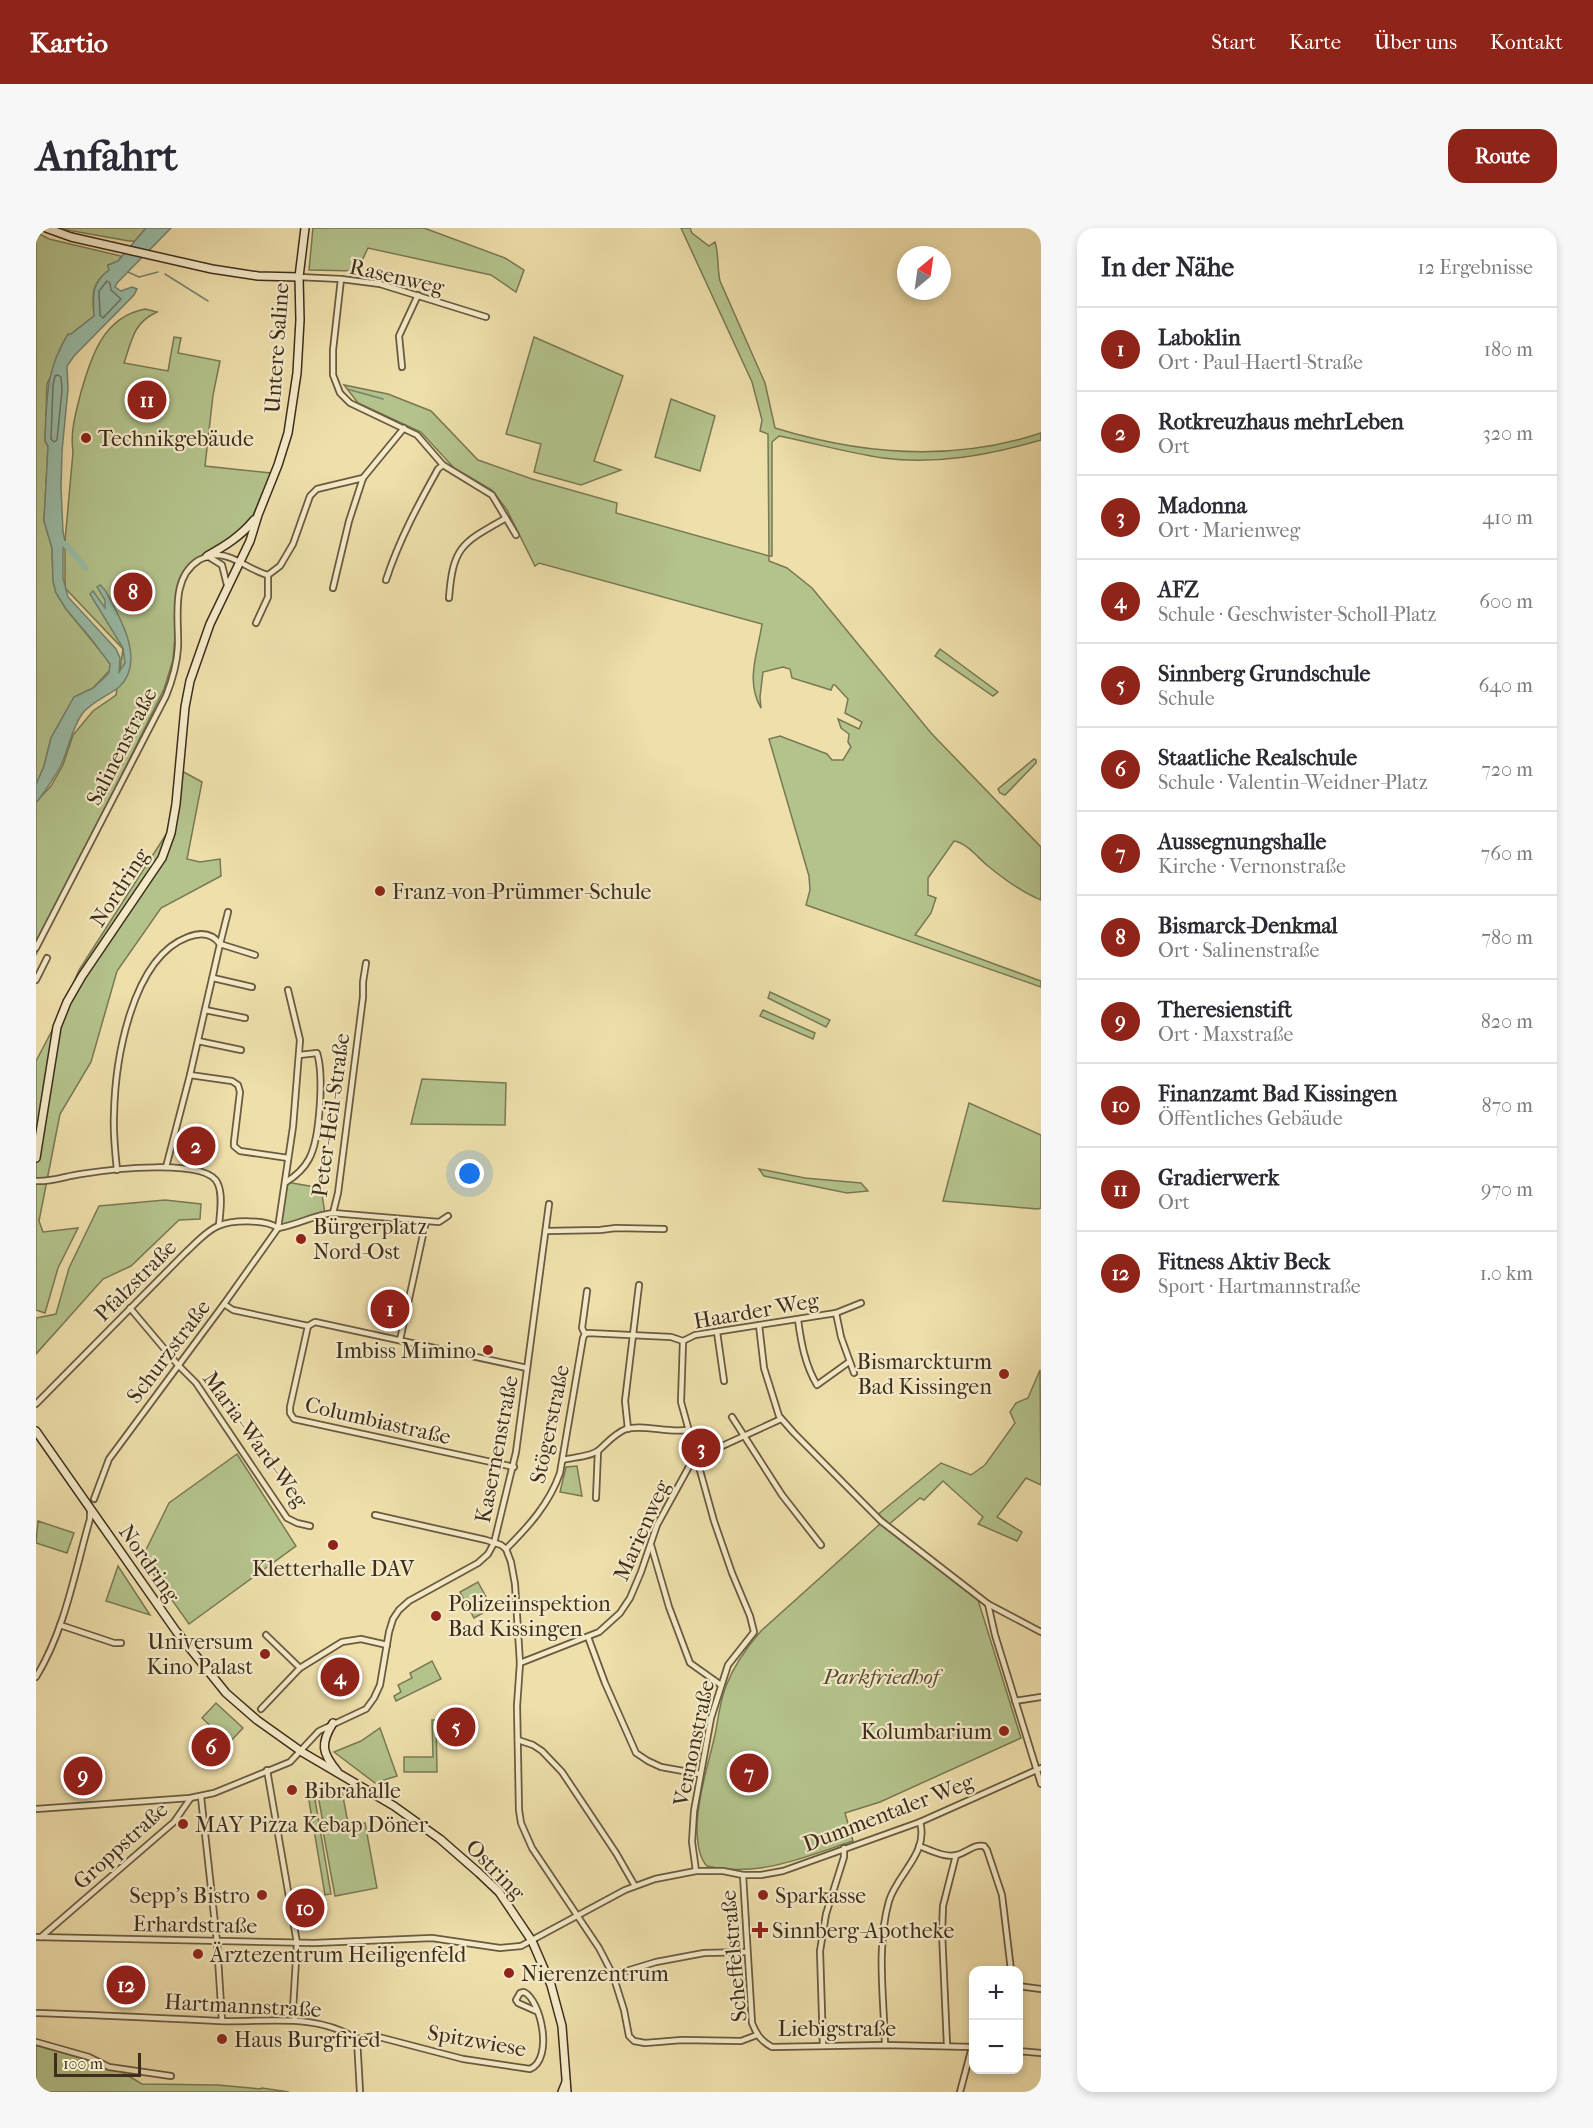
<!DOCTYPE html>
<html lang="de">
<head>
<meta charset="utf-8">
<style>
	:root { --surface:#fff; --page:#f7f7f7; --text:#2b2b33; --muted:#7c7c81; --line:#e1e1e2; --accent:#8f2418 }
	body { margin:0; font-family:"IM FELL French Canon",serif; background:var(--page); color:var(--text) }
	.controls { position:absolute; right:18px; bottom:18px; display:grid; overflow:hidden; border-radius:12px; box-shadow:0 3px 9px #0003 }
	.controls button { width:54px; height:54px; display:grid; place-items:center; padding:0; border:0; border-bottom:2px solid var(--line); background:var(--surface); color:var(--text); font:30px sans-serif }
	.compass { position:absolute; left:861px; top:18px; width:54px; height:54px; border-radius:50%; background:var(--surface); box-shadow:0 3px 9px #0003; rotate:29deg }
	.scale { position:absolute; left:18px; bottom:15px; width:87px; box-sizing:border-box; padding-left:6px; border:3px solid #3e2d1d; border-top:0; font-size:16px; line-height:21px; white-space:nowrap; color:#3e2d1d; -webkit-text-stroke:4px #f4eac8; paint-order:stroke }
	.you { position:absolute; left:434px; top:946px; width:21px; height:21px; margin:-15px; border:4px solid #fff; border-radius:50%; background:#1a73e8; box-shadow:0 0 0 9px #1a73e833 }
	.badge { display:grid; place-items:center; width:39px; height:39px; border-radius:50%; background:var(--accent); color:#fff; font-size:20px; font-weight:700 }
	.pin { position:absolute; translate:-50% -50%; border:3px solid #fff; box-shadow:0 2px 6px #0006 }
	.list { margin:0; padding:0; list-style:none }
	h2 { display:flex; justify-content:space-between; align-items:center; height:78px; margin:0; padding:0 24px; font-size:26px }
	h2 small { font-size:20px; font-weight:400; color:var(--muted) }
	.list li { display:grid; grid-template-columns:39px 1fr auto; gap:18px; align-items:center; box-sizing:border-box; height:84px; padding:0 24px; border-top:2px solid var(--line) }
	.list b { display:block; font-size:22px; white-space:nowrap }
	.list p { margin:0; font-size:20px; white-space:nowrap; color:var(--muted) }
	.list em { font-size:20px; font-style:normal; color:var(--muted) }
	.map { position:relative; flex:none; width:1005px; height:1864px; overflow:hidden; border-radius:18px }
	header { display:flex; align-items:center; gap:36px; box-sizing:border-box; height:84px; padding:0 30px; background:var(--accent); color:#fff }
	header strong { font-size:28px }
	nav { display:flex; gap:33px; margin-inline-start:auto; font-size:21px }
	.intro { display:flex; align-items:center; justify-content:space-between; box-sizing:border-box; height:144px; padding:0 36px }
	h1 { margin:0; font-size:42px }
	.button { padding:15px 27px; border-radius:18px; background:var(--accent); color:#fff; font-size:21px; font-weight:700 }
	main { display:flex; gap:36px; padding:0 36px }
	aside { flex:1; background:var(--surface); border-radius:18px; box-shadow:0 3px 9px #0003 }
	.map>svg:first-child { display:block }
	.green { fill:#b4c38c; stroke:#797854; stroke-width:1.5 }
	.water { fill:#99bda9; stroke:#758371; stroke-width:1.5 }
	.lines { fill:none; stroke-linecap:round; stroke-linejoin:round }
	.shore { stroke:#6c7563; stroke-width:1.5 }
	.stream { stroke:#758371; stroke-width:1.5 }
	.canal { stroke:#99bda9; stroke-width:6 }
	.minor-casing { stroke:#6a5a40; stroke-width:8 }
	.secondary-casing { stroke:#3e2d1d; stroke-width:10 }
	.minor { stroke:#f4eac8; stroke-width:4.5 }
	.secondary { stroke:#f4eac8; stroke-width:7 }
	.poi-dot { fill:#8f2418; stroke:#f4eac8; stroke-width:2 }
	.labels { text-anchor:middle; stroke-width:4.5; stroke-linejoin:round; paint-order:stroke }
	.street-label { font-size:22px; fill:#3e2d1d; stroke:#f4eac8 }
	.poi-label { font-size:22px; fill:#3e2d1d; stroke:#f4eac8; text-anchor:start }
	.park-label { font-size:22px; font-style:italic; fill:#564b33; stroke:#f4eac8 }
</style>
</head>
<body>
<header>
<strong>Kartio</strong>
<nav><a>Start</a><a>Karte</a><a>Über uns</a><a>Kontakt</a></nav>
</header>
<div class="intro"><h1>Anfahrt</h1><a class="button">Route</a></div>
<main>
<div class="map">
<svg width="1005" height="1864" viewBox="0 0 1005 1864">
	<rect width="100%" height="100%" fill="#eedfab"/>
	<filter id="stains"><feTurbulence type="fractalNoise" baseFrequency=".00333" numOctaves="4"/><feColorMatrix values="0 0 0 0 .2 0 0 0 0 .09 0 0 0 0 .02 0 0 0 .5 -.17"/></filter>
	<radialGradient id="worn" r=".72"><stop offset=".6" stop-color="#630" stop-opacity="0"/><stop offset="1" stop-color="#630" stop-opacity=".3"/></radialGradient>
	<g class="green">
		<path d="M20,0H110L99,13H93Z"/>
		<path d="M277,0H388L469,30L488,42L480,64L455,47L332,20L321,43L273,42Z"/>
		<path d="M645,0H654L656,5L673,18L679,14C683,26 681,40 684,53L729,155L739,200C827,227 918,234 1005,205V212C953,227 901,237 847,230C812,225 778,215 743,208L736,214V328H733V333L751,340L776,360L895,505L1005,619V672C985,664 969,652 952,638C942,630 931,615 918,613L892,650V667L900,670L895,685L879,707L1005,753V759L770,677L774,662L773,648L733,511L744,508L791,526L796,532H807L815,519L812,514L813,506L805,500L802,491L823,501L826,494L809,485L812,471L799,457H797L795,462L756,450L754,441L747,439L727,444L724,469L725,480C709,453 722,424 726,396L503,335L499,338L471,282L456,262L418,240L385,204L322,175L308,157L352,166L395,183L442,232L496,251L581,275L580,285L733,328L732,206L724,203L726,192L716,154Z"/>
		<path d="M0,4L13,11L85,28L83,33L72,37L73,42C55,55 56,67 58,88L35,106L11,156L9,213L12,218L8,293L16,320L17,353L20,365L30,381L71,431L74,436V442L57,460L38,469L15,510L8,538L0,557Z"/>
		<path d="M109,81L121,84C97,95 96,112 88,135L132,143L138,109L145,110L142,125L184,133L177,167L169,238L235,245L212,299L154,339L142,370L137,432L128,461L17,687L0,727V574L15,558L27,537L37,507L57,483L80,467L87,421L29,360V313L37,224C34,203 40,184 45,164C55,129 67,89 109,81Z"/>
		<path d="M498,109L587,148L558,233L585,242L545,257L498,244L505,216L470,206Z"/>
		<path d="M635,171L679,188L664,243L619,229Z"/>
		<path d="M904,421L962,464L957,468L899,428Z"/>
		<path d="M998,531L1000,532V535L969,567L964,565L962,561Z"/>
		<path d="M144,542L166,554L151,631L164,634L184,631L185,648L125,680L81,743L55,834L24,886L3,993L7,1004L42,1000L22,1040L9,1085L0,1082V833L20,795L43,742L131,605Z"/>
		<path d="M734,764L794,792L790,799L732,770Z"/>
		<path d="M727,782L779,805L777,811L724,788Z"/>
		<path d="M386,851L470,855L469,897L375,896Z"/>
		<path d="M933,875L1005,907V980L1002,981L907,973Z"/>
		<path d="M723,941L769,950L825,955L832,963L811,965L728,948Z"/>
		<path d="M250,954L285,960L289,986L242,1000Z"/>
		<path d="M129,972L165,976L164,991L143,992L95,1038L67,1051L0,1126V1090L20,1086L33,1040L63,978Z"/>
		<path d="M1004,1142L1005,1257L990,1250L961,1289L986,1304L981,1313L942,1296L947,1289L907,1253L888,1272L884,1270L851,1298L840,1288L905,1235L935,1247L949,1237L979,1195L974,1184L980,1175L992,1170Z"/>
		<path d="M201,1226L260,1318L153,1396L106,1330L133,1275Z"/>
		<path d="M541,1238L546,1268L524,1264L530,1239Z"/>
		<path d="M2,1293L38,1305L31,1325L0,1315Z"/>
		<path d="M844,1296L942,1372L985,1510L844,1574L809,1585L817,1613C769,1629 722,1650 671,1638C662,1629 661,1611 661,1599C662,1568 672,1537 679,1507C682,1491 684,1473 690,1458C698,1437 711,1419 725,1403Z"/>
		<path d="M82,1338L114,1387L70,1373Z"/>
		<path d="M442,1354L456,1380L438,1390L424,1364Z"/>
		<path d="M396,1433L405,1451L360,1473L358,1468L365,1464L362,1457L376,1450L374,1445Z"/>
		<path d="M180,1475L207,1500L193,1515L166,1490Z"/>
		<path d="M396,1492H400L401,1544H368V1529H397Z"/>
		<path d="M344,1500L361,1548L339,1555L298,1524L325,1513Z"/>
		<path d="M276,1554L295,1666L289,1667L270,1555Z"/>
		<path d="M305,1558L312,1595L288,1600L281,1562Z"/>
		<path d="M329,1595L341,1660L299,1668L287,1603Z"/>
		<path d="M0,1817L79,1840L106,1856L182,1857L224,1861L226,1860L253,1864H0Z"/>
	</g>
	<path class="water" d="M110,0H135L81,55L79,59L85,63L96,59L101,61L98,67L38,128L31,138L32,161L26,223L25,260L27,304L29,313L27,322V350L32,369L80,421L84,430L83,444L89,435L87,420L54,366L57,363L69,380V372L61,359L64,357L69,362C83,388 111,433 83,459C72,468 55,474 46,486C35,502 33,520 25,537C18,551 9,563 0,575V557L8,538L15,510L38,469L57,460L67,451L73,445L74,436L56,412L30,381L20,365L17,353L16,320L8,293L12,218L9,213C11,171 9,143 32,106H35L58,88C57,67 55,56 73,42L72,37L82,33Z"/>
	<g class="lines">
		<g class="shore">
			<path d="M71,53L74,55L75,62L85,71L67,90L64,87L63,63Z"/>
			<path d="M22,147L25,149L26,162L21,212L18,214L15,211L17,157L19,148Z"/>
		</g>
		<g class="stream">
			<path d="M92,44L103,49L122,44"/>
			<path d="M129,46L172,73"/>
			<path d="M311,161L347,171"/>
		</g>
		<path class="canal" d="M29,316L50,340"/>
		<g class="minor-casing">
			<g id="minor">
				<path d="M263,49L305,51L344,56L450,89"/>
				<path d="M305,51L297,122V147L304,165L314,175L381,207L407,237L456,267L480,307"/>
				<path d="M366,139L363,108L382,67"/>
				<path d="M173,329L186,337L191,357"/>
				<path d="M350,352C363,312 382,277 402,241L407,237"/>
				<path d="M297,360L313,293L327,250L368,200"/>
				<path d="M413,370C417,318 426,315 470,290"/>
				<path d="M220,395L232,369V347"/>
				<path d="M184,716L192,684"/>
				<path d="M0,720L130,468C136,453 141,436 142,419C143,390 134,350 163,332C169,329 174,327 181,327C198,327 215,343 232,347L244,338L257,316L274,268L281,261L327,250"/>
				<path d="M177,750L216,759"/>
				<path d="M0,752L11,730"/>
				<path d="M169,782L209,790"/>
				<path d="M162,813L205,822"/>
				<path d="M154,847L196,853L202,857L204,864L198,914V918L204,923L252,930"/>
				<path d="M130,939L154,847L184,716L219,727"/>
				<path d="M81,942C79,923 77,905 78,887C79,834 95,730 152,709C165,704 176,705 184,716"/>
				<path d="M0,953C15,954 30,948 45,946C70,942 172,929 182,956C187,968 184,985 183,997"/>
				<path d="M250,954C260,948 267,942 273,931C284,911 288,847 281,825L263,827"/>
				<path d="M297,985L302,965L327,769V754L330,735"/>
				<path d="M242,1000C261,997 278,987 297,985L403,994L412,988"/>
				<path d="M510,1003L564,1002L580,1000L628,1001"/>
				<path d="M188,1076L197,1082L272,1098L279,1094L491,1140"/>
				<path d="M94,1080L142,1137L160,1155L251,1290L261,1295L274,1298"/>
				<path d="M800,1085L805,1109L818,1145"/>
				<path d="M762,1092C765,1114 769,1137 781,1157L813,1134"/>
				<path d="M723,1097L728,1140L743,1188L758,1205L845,1293L952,1376L1005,1404"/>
				<path d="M272,1098L254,1179V1185L258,1191L478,1239"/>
				<path d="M681,1104L688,1153"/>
				<path d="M549,1106L552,1105L635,1109L647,1113L659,1107L800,1085L825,1075"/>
				<path d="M364,1112L390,993"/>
				<path d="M647,1113L645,1174L678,1293L696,1345L714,1388L718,1404L692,1437L675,1490L658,1583L656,1614L660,1643"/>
				<path d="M0,1176L149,1025C159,1016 170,1003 182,998C196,992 229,991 242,1000"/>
				<path d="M696,1189L746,1267L785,1317"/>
				<path d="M592,1201L589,1173L603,1057"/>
				<path d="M527,1232C537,1229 555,1229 563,1222C572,1214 578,1206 590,1201C606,1196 632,1205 651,1202"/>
				<path d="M560,1270L562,1223"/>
				<path d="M58,1271L73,1231L188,1076L242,1000L257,899L264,812L252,762"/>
				<path d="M339,1287L450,1312L465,1317L470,1321L475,1334L479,1356L484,1435L481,1478L483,1582L485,1595L496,1620L563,1720L577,1747L588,1782L593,1808L598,1813L609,1815L646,1812L705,1813L721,1807"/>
				<path d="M615,1317L633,1379L654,1435L685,1457"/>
				<path d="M470,1321C493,1298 513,1276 524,1245L547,1110L549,1106L546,1100L551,1063"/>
				<path d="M952,1376L959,1407L1005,1556"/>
				<path d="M24,1397L78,1415H85"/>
				<path d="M230,1407L264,1440L306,1414L325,1411L351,1417"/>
				<path d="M552,1409L569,1455L600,1525L612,1533L625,1539L664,1546"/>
				<path d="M484,1435L563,1404L584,1385L594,1370L605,1344L621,1297L655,1235L660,1230L745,1191"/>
				<path d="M0,1449C29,1402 39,1343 54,1291V1282"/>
				<path d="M979,1473L1005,1469"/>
				<path d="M225,1481L264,1440"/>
				<path d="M482,1512L497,1517L506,1523L526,1544L580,1625L599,1658"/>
				<path d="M231,1542L261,1715L257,1781L259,1792"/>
				<path d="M165,1569L181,1714L186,1793"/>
				<path d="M0,1581L154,1570L178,1565L254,1534L283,1503L330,1481L338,1470L344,1457L353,1404L357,1391L363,1382L373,1373L442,1335L452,1326L458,1315L480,1224L513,976"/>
				<path d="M883,1618C894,1622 909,1630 921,1627C932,1624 937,1616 948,1618L951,1622L966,1667L975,1742"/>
				<path d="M707,1647L716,1795C721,1807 725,1813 736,1819L849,1817L938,1819"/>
				<path d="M0,1709L278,1715L396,1710L464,1720L485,1718L589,1662L619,1651L660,1643H687L707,1647H725L747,1643L884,1594L1005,1540"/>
				<path d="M5,1709L138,1594L154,1571"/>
				<path d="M577,1747L620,1734L668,1725L711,1724"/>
				<path d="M982,1758L1005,1761"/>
				<path d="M0,1785C61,1787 122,1790 183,1793C230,1795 278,1784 321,1811L324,1864"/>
				<path d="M321,1811L339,1808L427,1831L494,1841C518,1831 505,1772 488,1764L484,1765L480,1772L482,1775L500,1783"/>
				<path d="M0,1814L53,1829L73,1839L135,1848"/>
				<path d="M849,1817C848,1770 840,1719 853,1673C861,1646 893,1625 884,1594"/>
				<path d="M911,1817L906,1704L907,1678L920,1627"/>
				<path d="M787,1818L784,1723L790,1686L808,1629V1620"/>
				<path d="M982,1823L1005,1825"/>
				<path d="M924,1864L936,1819"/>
			</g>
		</g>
		<g class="secondary-casing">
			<g id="secondary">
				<path d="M10,0L35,9L176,41L222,48L263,49"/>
				<path d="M171,328C189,318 205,308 218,292"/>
				<path d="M0,930L21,799L31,774L46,748L126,630L135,605L140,576L149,479L154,453L174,396L214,313L222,287L242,237L252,205L261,145L264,92L263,49L269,0"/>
				<path d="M0,1203L140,1403L190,1465L221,1492L266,1524L358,1578L404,1611L443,1645L463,1664L496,1713L515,1757L526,1798L531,1864"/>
				<path d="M297,1495C284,1516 286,1525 301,1543"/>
				<path d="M526,1864L530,1854"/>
			</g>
		</g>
		<use href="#minor" class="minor"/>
		<use href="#secondary" class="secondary"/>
	</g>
	<g class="poi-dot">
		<circle cx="50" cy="210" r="6"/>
		<circle cx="344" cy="663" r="6"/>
		<circle cx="265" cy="1011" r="6"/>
		<circle cx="452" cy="1122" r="6"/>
		<circle cx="968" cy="1146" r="6"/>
		<circle cx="297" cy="1317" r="6"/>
		<circle cx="400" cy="1388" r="6"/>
		<circle cx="229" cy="1426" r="6"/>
		<circle cx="968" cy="1503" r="6"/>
		<circle cx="256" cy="1562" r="6"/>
		<circle cx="147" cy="1596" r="6"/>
		<circle cx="226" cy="1667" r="6"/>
		<circle cx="727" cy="1667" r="6"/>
		<path d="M721 1693h6v6h6v6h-6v6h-6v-6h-6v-6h6z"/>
		<circle cx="162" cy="1726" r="6"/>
		<circle cx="473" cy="1745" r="6"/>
		<circle cx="186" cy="1811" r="6"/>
	</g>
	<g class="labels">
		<g class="street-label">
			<text transform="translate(361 48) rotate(13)" y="8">Rasenweg</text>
			<text transform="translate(240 120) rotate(-86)" y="8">Untere Saline</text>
			<text transform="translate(85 518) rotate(-63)" y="8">Salinenstraße</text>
			<text transform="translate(83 659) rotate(-57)" y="8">Nordring</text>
			<text transform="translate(294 887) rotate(-82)" y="8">Peter-Heil-Straße</text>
			<text transform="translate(99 1052) rotate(-45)" y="8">Pfalzstraße</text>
			<text transform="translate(720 1082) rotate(-10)" y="8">Haarder Weg</text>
			<text transform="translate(132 1123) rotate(-53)" y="8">Schurzstraße</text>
			<text transform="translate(342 1192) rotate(13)" y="8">Columbiastraße</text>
			<text transform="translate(513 1196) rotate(-78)" y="8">Stögerstraße</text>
			<text transform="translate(220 1211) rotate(54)" y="8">Maria-Ward-Weg</text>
			<text transform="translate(460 1221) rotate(-79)" y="8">Kasernenstraße</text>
			<text transform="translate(605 1302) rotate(-66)" y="8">Marienweg</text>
			<text transform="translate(114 1335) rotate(55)" y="8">Nordring</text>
			<text transform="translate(657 1515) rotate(-78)" y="8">Vernonstraße</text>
			<text transform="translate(852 1584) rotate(-21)" y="8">Dummentaler Weg</text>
			<text transform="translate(84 1617) rotate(-42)" y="8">Groppstraße</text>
			<text transform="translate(460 1641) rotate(46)" y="8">Ostring</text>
			<text transform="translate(159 1696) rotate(1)" y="8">Erhardstraße</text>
			<text transform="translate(697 1728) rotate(-95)" y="8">Scheffelstraße</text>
			<text transform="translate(207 1777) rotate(3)" y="8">Hartmannstraße</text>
			<text x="801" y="1808">Liebigstraße</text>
			<text transform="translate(441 1812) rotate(10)" y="8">Spitzwiese</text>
		</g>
		<g class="poi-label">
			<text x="62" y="218">Technikgebäude</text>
			<text x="356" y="671">Franz-von-Prümmer-Schule</text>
			<text x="277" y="1006">Bürgerplatz<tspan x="277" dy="25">Nord-Ost</tspan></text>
			<text x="440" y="1130" text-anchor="end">Imbiss Mimino</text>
			<text x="956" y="1141" text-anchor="end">Bismarckturm<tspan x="956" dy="25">Bad Kissingen</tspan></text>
			<text x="297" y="1348" text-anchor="middle">Kletterhalle DAV</text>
			<text x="412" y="1383">Polizeiinspektion<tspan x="412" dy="25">Bad Kissingen</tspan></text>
			<text x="217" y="1421" text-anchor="end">Universum<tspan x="217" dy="25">Kino Palast</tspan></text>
			<text x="956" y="1511" text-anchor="end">Kolumbarium</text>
			<text x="268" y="1570">Bibrahalle</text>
			<text x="159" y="1604">MAY Pizza Kebap Döner</text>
			<text x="214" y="1675" text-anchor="end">Sepp’s Bistro</text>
			<text x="739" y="1675">Sparkasse</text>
			<text x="736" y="1710">Sinnberg-Apotheke</text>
			<text x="174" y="1734">Ärztezentrum Heiligenfeld</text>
			<text x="485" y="1753">Nierenzentrum</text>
			<text x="198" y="1819">Haus Burgfried</text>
		</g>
		<g class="park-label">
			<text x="845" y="1456">Parkfriedhof</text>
		</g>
	</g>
	<rect width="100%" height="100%" filter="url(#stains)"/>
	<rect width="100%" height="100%" fill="url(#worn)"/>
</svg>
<div class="controls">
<button>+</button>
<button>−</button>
</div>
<svg class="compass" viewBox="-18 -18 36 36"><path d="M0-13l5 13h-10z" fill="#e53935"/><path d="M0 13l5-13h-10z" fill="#7c7c81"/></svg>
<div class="scale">100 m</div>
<div class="you"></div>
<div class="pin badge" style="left:354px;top:1081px">1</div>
<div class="pin badge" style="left:160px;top:918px">2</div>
<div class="pin badge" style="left:665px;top:1220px">3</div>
<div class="pin badge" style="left:304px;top:1449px">4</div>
<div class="pin badge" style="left:420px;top:1499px">5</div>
<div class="pin badge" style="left:175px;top:1519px">6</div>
<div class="pin badge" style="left:713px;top:1545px">7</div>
<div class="pin badge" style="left:97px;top:364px">8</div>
<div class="pin badge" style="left:47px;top:1548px">9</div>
<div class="pin badge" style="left:269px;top:1680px">10</div>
<div class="pin badge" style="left:111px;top:172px">11</div>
<div class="pin badge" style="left:90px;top:1757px">12</div>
</div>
<aside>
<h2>In der Nähe<small>12 Ergebnisse</small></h2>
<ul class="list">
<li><span class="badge">1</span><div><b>Laboklin</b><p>Ort · Paul-Haertl-Straße</p></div><em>180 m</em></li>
<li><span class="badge">2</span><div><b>Rotkreuzhaus mehrLeben</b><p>Ort</p></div><em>320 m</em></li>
<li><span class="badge">3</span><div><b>Madonna</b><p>Ort · Marienweg</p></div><em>410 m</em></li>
<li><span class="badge">4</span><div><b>AFZ</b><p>Schule · Geschwister-Scholl-Platz</p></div><em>600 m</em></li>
<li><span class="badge">5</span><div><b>Sinnberg Grundschule</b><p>Schule</p></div><em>640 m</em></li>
<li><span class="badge">6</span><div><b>Staatliche Realschule</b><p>Schule · Valentin-Weidner-Platz</p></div><em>720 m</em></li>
<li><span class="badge">7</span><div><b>Aussegnungshalle</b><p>Kirche · Vernonstraße</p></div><em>760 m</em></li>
<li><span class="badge">8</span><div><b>Bismarck-Denkmal</b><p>Ort · Salinenstraße</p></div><em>780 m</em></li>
<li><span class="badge">9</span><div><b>Theresienstift</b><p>Ort · Maxstraße</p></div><em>820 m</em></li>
<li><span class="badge">10</span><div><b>Finanzamt Bad Kissingen</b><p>Öffentliches Gebäude</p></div><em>870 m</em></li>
<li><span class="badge">11</span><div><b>Gradierwerk</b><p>Ort</p></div><em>970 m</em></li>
<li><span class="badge">12</span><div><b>Fitness Aktiv Beck</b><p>Sport · Hartmannstraße</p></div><em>1.0 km</em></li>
</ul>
</aside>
</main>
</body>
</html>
